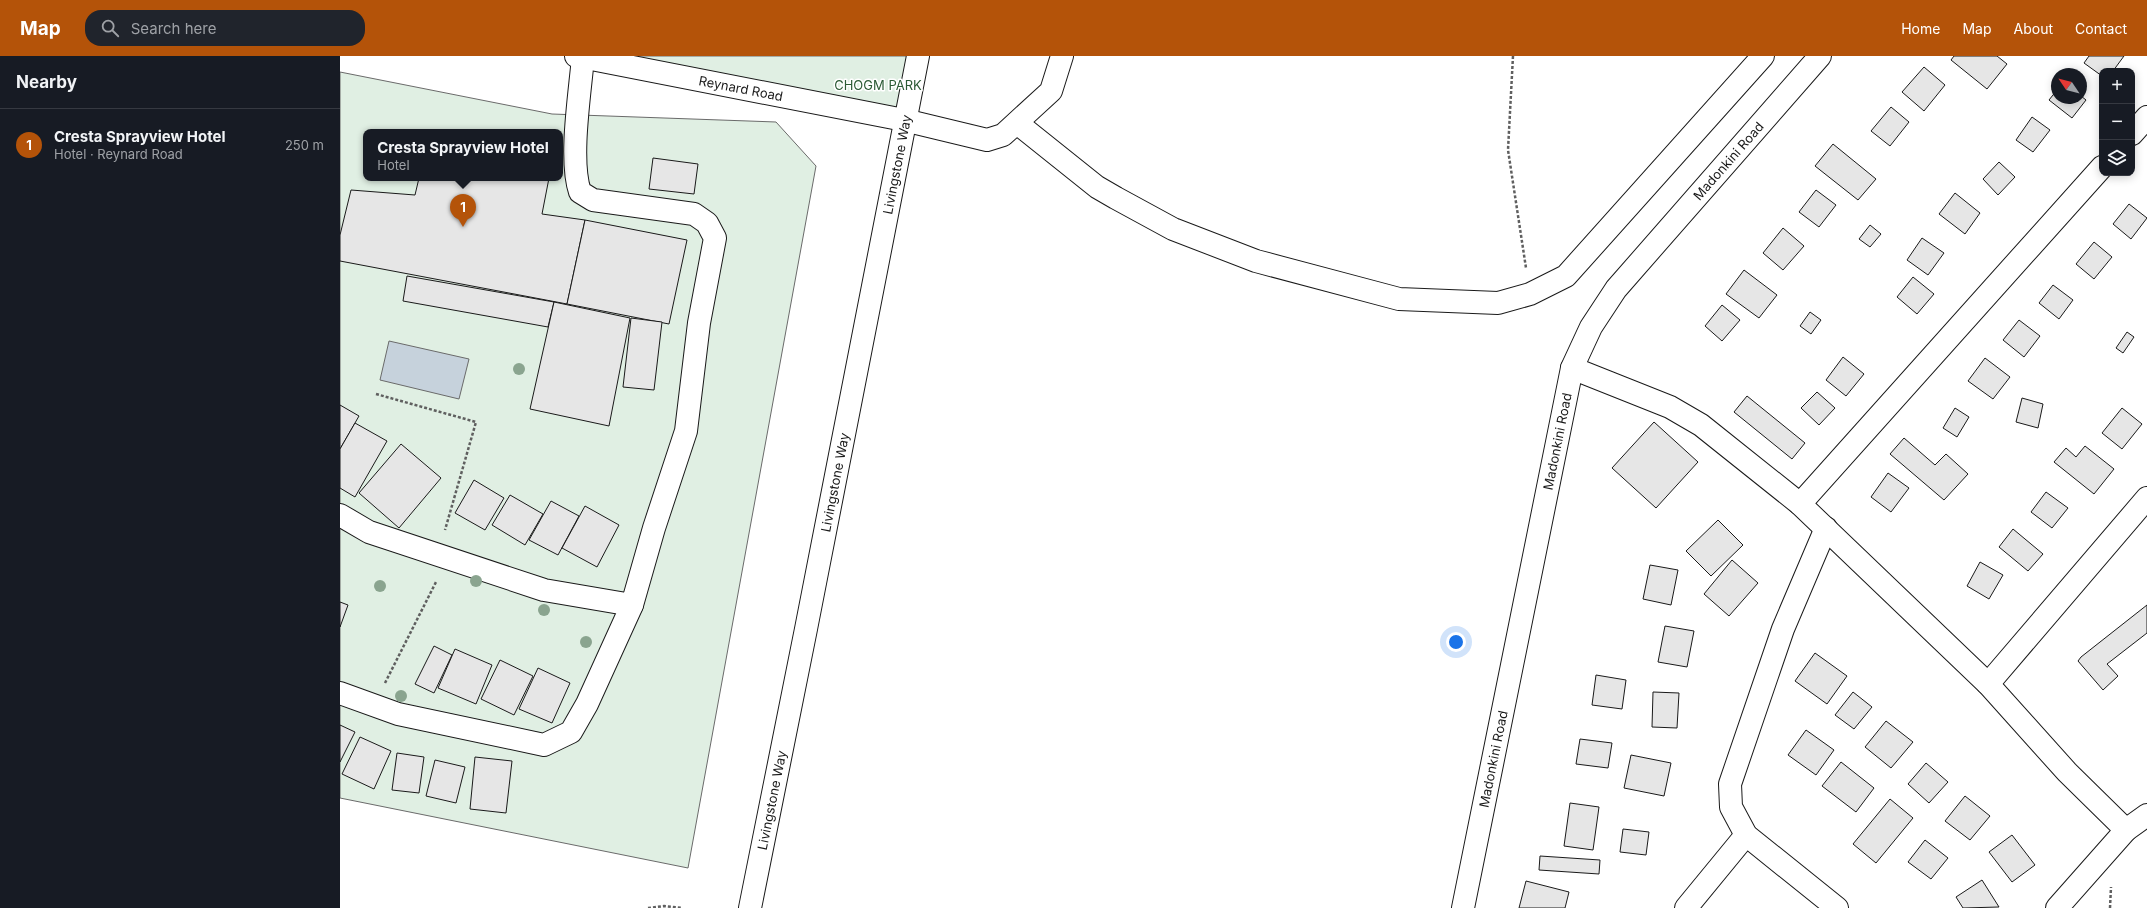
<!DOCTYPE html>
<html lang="en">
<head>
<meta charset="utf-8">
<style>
	:root { --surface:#171b24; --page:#20242c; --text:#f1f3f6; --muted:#9ea1a6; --line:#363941; --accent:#b45309 }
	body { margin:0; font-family:Inter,sans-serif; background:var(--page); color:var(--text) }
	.controls { position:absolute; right:12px; top:12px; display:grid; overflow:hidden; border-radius:8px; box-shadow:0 2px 10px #0003 }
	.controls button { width:36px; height:36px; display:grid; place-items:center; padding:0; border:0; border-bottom:1px solid var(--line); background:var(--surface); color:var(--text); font:20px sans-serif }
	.compass { position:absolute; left:1711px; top:12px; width:36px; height:36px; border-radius:50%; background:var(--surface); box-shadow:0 2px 10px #0003; rotate:305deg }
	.you { position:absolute; left:1116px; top:586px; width:14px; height:14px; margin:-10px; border:3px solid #fff; border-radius:50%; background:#1a73e8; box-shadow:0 0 0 6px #1a73e833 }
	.badge { display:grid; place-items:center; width:26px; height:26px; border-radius:50%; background:var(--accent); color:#fff; font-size:13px; font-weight:700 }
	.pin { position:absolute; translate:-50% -33px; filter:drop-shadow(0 1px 2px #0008) }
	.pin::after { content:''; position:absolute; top:21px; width:14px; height:12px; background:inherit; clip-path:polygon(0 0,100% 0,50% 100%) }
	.popup { position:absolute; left:23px; top:73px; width:200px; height:52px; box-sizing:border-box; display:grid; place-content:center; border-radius:8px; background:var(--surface); filter:drop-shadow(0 1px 3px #0005); font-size:13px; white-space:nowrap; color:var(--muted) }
	.popup b { font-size:15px; color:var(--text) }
	.popup::after { content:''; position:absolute; left:50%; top:100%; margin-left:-8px; border:8px solid transparent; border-top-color:var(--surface) }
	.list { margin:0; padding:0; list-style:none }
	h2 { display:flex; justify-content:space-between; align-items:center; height:52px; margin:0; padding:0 16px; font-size:17px }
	h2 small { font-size:13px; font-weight:400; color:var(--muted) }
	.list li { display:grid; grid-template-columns:26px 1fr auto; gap:12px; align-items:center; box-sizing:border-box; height:72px; padding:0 16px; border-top:1px solid var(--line) }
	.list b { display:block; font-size:15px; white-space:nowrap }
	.list p { margin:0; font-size:13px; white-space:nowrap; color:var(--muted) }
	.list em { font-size:13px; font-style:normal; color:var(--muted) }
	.icon { flex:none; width:22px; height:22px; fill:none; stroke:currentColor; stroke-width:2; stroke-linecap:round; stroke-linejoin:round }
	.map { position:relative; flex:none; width:1807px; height:852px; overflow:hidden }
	header { display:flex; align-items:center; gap:24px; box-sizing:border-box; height:56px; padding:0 20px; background:var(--accent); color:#fff }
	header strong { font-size:19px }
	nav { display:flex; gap:22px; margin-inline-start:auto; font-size:14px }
	.search { width:280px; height:36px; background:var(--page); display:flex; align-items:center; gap:10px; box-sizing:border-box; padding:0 14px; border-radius:16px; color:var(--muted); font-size:15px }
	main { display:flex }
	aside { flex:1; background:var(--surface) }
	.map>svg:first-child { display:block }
	.green { fill:#e0efe3; stroke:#6a6a6a; fill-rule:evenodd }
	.water { fill:#c6d2dc; stroke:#6a6a6a }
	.building { fill:#e6e6e6; stroke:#1a1a1a }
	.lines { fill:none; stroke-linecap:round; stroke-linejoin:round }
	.minor-casing { stroke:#1a1a1a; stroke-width:24 }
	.highway-casing { stroke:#1a1a1a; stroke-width:24 }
	.path { stroke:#5f5f5f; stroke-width:2.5; stroke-dasharray:3 2; stroke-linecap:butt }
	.minor { stroke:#fff; stroke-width:22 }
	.highway { stroke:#fff; stroke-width:22 }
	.tree { fill:#8aa48f }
	.labels { text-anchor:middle; stroke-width:3; stroke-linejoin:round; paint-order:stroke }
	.park-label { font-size:13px; fill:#2b5a34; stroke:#fff }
	.street-label { font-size:13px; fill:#1a1a1a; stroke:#fff }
</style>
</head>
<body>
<header>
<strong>Map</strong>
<div class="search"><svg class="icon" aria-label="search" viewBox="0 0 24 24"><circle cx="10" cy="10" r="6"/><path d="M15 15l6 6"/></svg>Search here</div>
<nav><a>Home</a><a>Map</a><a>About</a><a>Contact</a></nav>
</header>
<main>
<aside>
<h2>Nearby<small></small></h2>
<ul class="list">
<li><span class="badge">1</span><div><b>Cresta Sprayview Hotel</b><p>Hotel · Reynard Road</p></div><em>250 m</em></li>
</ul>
</aside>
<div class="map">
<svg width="1807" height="852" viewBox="0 0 1807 852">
	<rect width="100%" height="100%" fill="#fff"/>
	<g class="green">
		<path d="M250,0H577L564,64Z"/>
		<path d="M0,16L212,58L436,66L476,110L348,812L0,742ZM26,76H220V122H26Z"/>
	</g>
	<path class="water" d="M49,285L129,303L119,343L40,324Z"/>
	<g class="building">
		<path d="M1614,0H1657L1667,8L1647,33L1611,4Z"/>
		<path d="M1749,0H1784L1773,15H1762V20L1744,7Z"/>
		<path d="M1584,11L1605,29L1584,55L1562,36Z"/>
		<path d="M1717,34V42H1741V40L1746,44L1732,62L1709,44Z"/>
		<path d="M1551,51L1569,66L1550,90L1531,75Z"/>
		<path d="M1692,61L1710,74L1693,96L1676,84Z"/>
		<path d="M1493,88L1536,123L1518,144L1475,110Z"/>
		<path d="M313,102L358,108L354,138L309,133Z"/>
		<path d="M1659,106L1675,121L1658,139L1643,123Z"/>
		<path d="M79,122H209L202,158L245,164L227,248L0,205V179L11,134L75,139Z"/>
		<path d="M1476,134L1496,149L1479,171L1459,156Z"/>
		<path d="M1615,137L1640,157L1625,178L1599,158Z"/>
		<path d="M1789,148L1807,162L1791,183L1773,168Z"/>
		<path d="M245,164L347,184L329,268L227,248Z"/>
		<path d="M1530,169L1541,178L1530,191L1519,183Z"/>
		<path d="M1443,172L1464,190L1443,214L1423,197Z"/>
		<path d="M1582,182L1604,197L1588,219L1567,204Z"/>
		<path d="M1754,186L1772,201L1754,223L1736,208Z"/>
		<path d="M1404,214L1437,239L1419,262L1386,238Z"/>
		<path d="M67,220L214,246L208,271L63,245Z"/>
		<path d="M1573,221L1594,238L1577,258L1557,241Z"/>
		<path d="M1713,229L1733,244L1719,263L1699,247Z"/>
		<path d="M214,246L290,262L269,370L190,353Z"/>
		<path d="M1382,249L1400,264L1382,285L1365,270Z"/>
		<path d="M1470,256L1481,264L1471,278L1460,270Z"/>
		<path d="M291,262L322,266L314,334L283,331Z"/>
		<path d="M1679,264L1700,280L1684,301L1663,284Z"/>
		<path d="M1787,276L1794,281L1783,297L1776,292Z"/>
		<path d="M1503,301L1524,318L1506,340L1486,324Z"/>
		<path d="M1645,302L1670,321L1653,343L1628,325Z"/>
		<path d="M1477,336L1495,352L1479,369L1461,352Z"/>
		<path d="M1407,340L1465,387L1452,403L1394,356Z"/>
		<path d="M1682,342L1703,348L1698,372L1676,366Z"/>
		<path d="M0,349L19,360L0,393Z"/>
		<path d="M1615,352L1629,361L1617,381L1603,372Z"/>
		<path d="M1782,352L1802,368L1782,393L1762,377Z"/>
		<path d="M1314,366L1358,406L1316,452L1272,412Z"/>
		<path d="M15,367L47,385L15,441L0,432V393Z"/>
		<path d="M1564,382L1595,409L1606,398L1628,418L1604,444L1550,398Z"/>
		<path d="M61,388L101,422L59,472L19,437Z"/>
		<path d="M1745,390L1774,413L1754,438L1714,406L1726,392L1736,401Z"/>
		<path d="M1548,417L1569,432L1551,456L1531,441Z"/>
		<path d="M134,424L164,442L145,474L115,457Z"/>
		<path d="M1706,436L1728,452L1712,472L1691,456Z"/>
		<path d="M170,439L203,458L185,489L152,469Z"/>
		<path d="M211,445L239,460L218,499L189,484Z"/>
		<path d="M245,450L279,469L257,511L222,492Z"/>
		<path d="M1378,464L1403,489L1371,520L1346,495Z"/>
		<path d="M1673,473L1703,498L1688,515L1659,491Z"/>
		<path d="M1392,504L1418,527L1389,560L1364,538Z"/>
		<path d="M1640,506L1663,519L1649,543L1627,530Z"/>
		<path d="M1310,509L1338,514L1331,549L1303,543Z"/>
		<path d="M0,546L8,549L0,571Z"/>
		<path d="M1807,549V577L1767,608L1778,620L1763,634L1738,605L1741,601Z"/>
		<path d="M1325,570L1354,575L1347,611L1318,606Z"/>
		<path d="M94,590L112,599L94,637L75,628Z"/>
		<path d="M115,593L152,609L136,648L98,632Z"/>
		<path d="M1475,597L1507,620L1487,648L1455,625Z"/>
		<path d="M160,604L193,620L174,659L141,643Z"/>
		<path d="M198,612L230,627L212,667L179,653Z"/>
		<path d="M1256,619L1286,624L1282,653L1252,649Z"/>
		<path d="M1313,636L1339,637L1337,672L1312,671Z"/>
		<path d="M1513,636L1532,651L1514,673L1495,659Z"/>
		<path d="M1546,665L1573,686L1551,712L1525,691Z"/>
		<path d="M0,669L15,676L0,706Z"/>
		<path d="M1466,674L1494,694L1476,719L1448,699Z"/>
		<path d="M20,681L51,695L34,733L2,718Z"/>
		<path d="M1240,683L1272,687L1268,712L1236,708Z"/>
		<path d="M57,697L84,701L79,737L52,734Z"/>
		<path d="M1291,699L1331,707L1324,740L1284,732Z"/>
		<path d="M135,701L172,705L166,757L130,753Z"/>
		<path d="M95,704L125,711L116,747L86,740Z"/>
		<path d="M1501,706L1534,732L1516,756L1482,730Z"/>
		<path d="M1586,707L1608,726L1589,747L1568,728Z"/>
		<path d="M1625,740L1650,760L1630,784L1605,765Z"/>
		<path d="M1550,743L1573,762L1536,807L1513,788Z"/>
		<path d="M1230,747L1259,751L1253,794L1224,790Z"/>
		<path d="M1283,773L1309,776L1306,799L1280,796Z"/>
		<path d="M1672,779L1695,809L1672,826L1649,796Z"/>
		<path d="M1585,784L1608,802L1591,823L1568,806Z"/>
		<path d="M1200,800L1260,804L1259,818L1199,814Z"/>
		<path d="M1642,824L1659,851L1623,852L1616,841Z"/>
		<path d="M1186,825L1229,836L1225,852H1179Z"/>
	</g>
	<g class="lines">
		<g class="minor-casing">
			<g id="minor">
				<path id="s1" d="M236,0L564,64L647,84L663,79L711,35L722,0"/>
				<path d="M677,67L757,131L776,142L833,173L916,205L1059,243L1158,247L1190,238L1226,220L1423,0"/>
				<path d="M1792,78L1807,61"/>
				<path d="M1232,312L1330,351L1361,369L1460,448L1648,628L1727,716L1786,774L1717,852"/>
				<path d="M1460,448L1762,111"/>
				<path d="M0,459L29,476L204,534L292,549L314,472L346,375L359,267L375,182L367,167L354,158L253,144L240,136C229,104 240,37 243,1"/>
				<path d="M1486,472L1443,573L1390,728L1391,751L1406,779L1497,852"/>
				<path d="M1648,628L1807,442"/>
				<path d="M0,637L58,658L204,689L231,676L247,648L292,549"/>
				<path d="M1786,774L1807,759"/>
				<path id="s2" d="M1123,852L1232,312L1251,271L1276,233L1480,0"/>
				<path d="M1346,852L1406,779"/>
			</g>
		</g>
		<g class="highway-casing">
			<g id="highway">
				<path id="s3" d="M410,852L466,573L578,0"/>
			</g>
		</g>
		<g class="path">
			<path d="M1173,0L1168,94L1186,212"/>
			<path d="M36,338L136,366L105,474"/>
			<path d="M45,627L96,526"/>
			<path d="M308,852L324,850L342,852"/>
			<path d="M1770,852L1771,831"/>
		</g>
		<use href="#minor" class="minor"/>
		<use href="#highway" class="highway"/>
	</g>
	<g class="tree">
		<circle cx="179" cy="313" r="6"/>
		<circle cx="136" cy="525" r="6"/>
		<circle cx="40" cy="530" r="6"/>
		<circle cx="204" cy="554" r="6"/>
		<circle cx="246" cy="586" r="6"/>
		<circle cx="61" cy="640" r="6"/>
	</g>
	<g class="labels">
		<g class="park-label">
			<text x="538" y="34">CHOGM PARK</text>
		</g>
		<g class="street-label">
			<text dy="5" stroke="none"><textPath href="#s1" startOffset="168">Reynard Road</textPath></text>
			<text dy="5" stroke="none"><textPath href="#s2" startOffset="812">Madonkini Road</textPath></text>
			<text dy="5" stroke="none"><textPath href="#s3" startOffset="758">Livingstone Way</textPath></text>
			<text dy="5" stroke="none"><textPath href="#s2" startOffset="476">Madonkini Road</textPath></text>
			<text dy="5" stroke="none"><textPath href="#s3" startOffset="434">Livingstone Way</textPath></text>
			<text dy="5" stroke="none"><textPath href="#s2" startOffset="152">Madonkini Road</textPath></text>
			<text dy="5" stroke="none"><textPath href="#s3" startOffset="110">Livingstone Way</textPath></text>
		</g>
	</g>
</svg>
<div class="controls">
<button>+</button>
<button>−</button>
<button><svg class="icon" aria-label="layers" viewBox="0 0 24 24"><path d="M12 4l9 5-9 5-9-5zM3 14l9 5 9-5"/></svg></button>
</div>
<svg class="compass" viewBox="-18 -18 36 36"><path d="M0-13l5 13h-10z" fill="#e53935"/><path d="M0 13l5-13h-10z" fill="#9ea1a6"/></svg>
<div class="you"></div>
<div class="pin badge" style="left:123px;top:171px">1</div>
<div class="popup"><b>Cresta Sprayview Hotel</b>Hotel</div>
</div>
</main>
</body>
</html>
